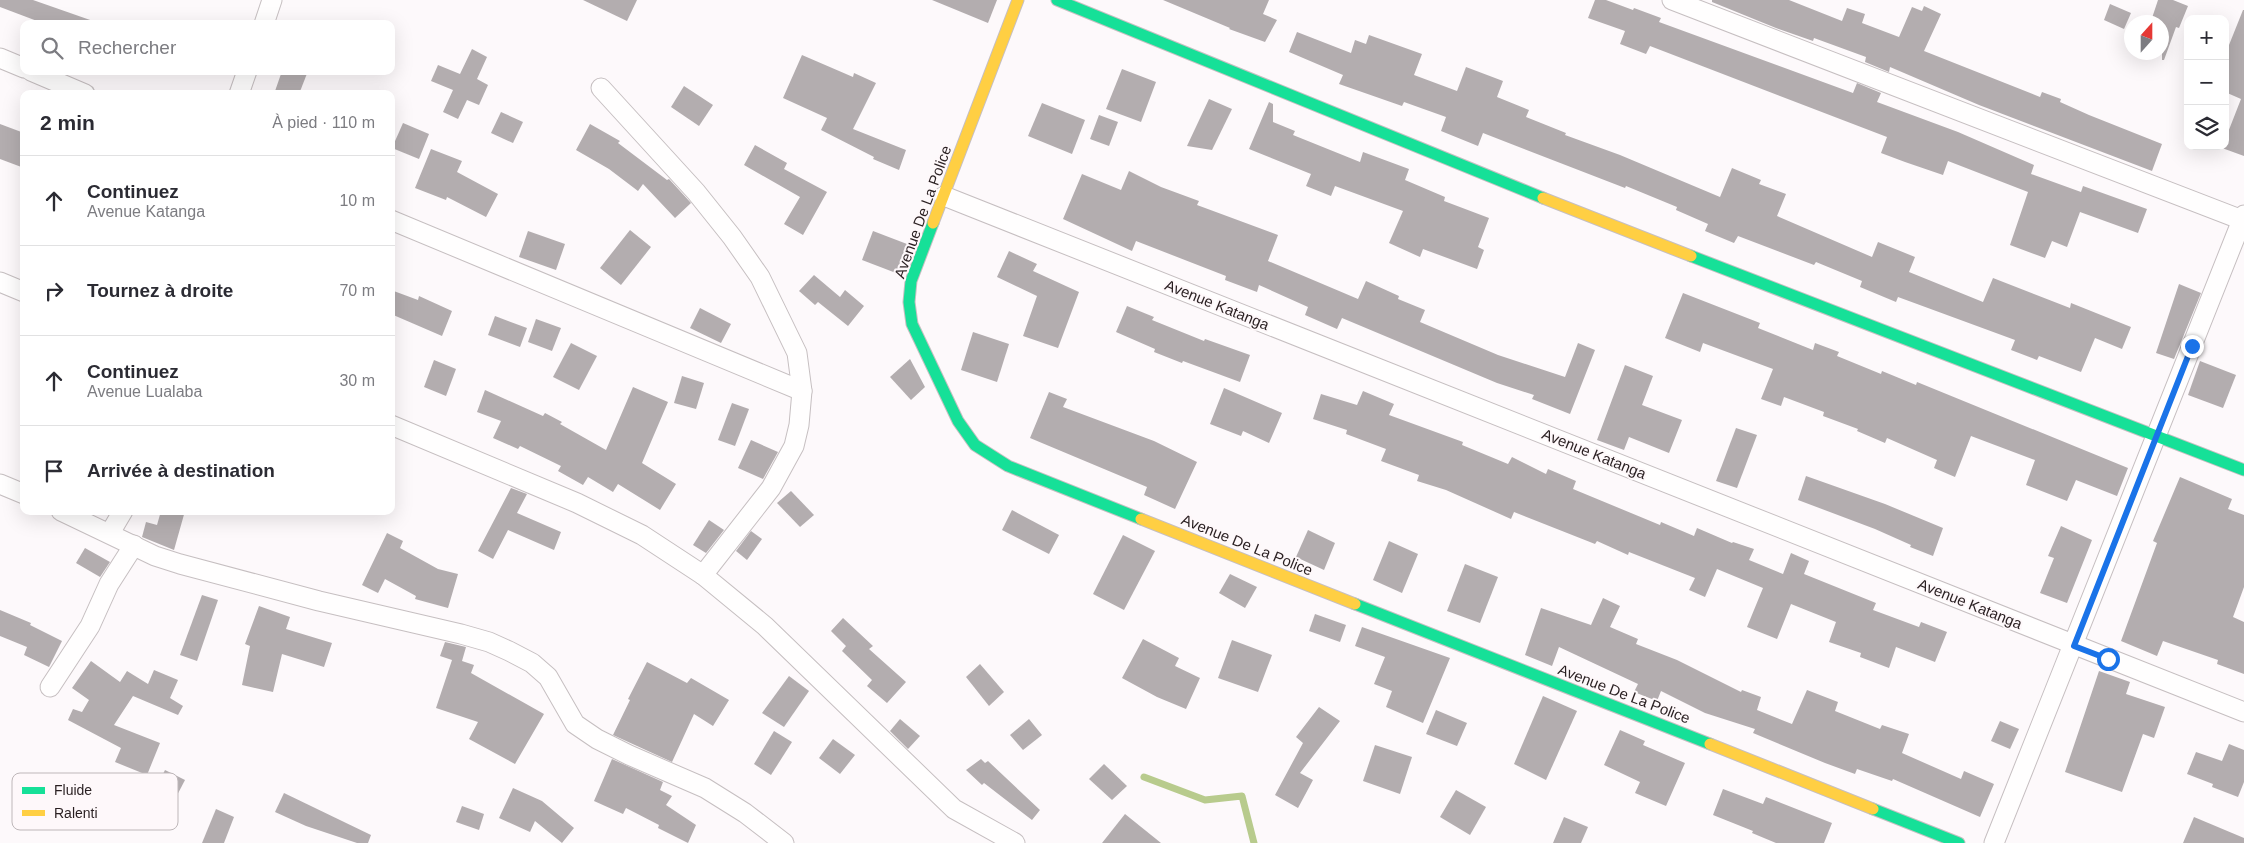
<!DOCTYPE html>
<html lang="fr">
<head>
<meta charset="utf-8">
<style>
	:root { --surface:#fff; --page:#f2f2f3; --text:#2b2b33; --muted:#7c7c81; --line:#e1e1e2 }
	body { margin:0; font-family:Helvetica,sans-serif; background:var(--page); color:var(--text) }
	.controls { position:absolute; right:15px; top:15px; display:grid; overflow:hidden; border-radius:10px; box-shadow:0 5px 20px #0002 }
	.controls button { width:45px; height:45px; display:grid; place-items:center; padding:0; border:0; border-bottom:1px solid var(--line); background:var(--surface); color:var(--text); font:25px sans-serif }
	.compass { position:absolute; left:2124px; top:15px; width:45px; height:45px; border-radius:50%; background:var(--surface); box-shadow:0 5px 20px #0002; rotate:21deg }
	.stop { position:absolute; width:15px; height:15px; margin:-11px; border:4px solid #1a73e8; border-radius:50%; background:#fff }
	.stop.end { background:#1a73e8; border-color:#fff; box-shadow:0 1px 5px #0008 }
	.list { margin:0; padding:0; list-style:none }
	h2 { display:flex; justify-content:space-between; align-items:center; height:65px; margin:0; padding:0 20px; font-size:21px }
	h2 small { font-size:16px; font-weight:400; color:var(--muted) }
	.list li { display:grid; grid-template-columns:32px 1fr auto; gap:15px; align-items:center; box-sizing:border-box; height:90px; padding:0 20px; border-top:1px solid var(--line) }
	.list b { display:block; font-size:19px; white-space:nowrap }
	.list p { margin:0; font-size:16px; white-space:nowrap; color:var(--muted) }
	.list em { font-size:16px; font-style:normal; color:var(--muted) }
	.icon { flex:none; width:28px; height:28px; fill:none; stroke:currentColor; stroke-width:2; stroke-linecap:round; stroke-linejoin:round }
	.map { position:relative; flex:none; width:2244px; height:843px; overflow:hidden }
	.search { position:absolute; background:var(--surface); box-shadow:0 5px 20px #0002; left:20px; top:20px; width:375px; height:55px; display:flex; align-items:center; gap:12px; box-sizing:border-box; padding:0 18px; border-radius:10px; color:var(--muted); font-size:19px }
	.panel { position:absolute; background:var(--surface); box-shadow:0 5px 20px #0002; left:20px; top:90px; width:375px; height:425px; border-radius:10px }
	.map>svg:first-child { display:block }
	.lines { fill:none; stroke-linecap:round; stroke-linejoin:round }
	.stream { stroke:#b8cb8d; stroke-width:7 }
	.building { fill:#b3adaf }
	.street-casing { stroke:#c6bfc1; stroke-width:21 }
	.fast-casing { stroke:#c6bfc1; stroke-width:13 }
	.slow-casing { stroke:#c6bfc1; stroke-width:13 }
	.street { stroke:#fffefe; stroke-width:19 }
	.fast { stroke:#16e098; stroke-width:11 }
	.slow { stroke:#ffcf43; stroke-width:11 }
	.route { stroke:#1a73e8; stroke-width:6 }
	.labels { text-anchor:middle; stroke-width:4; stroke-linejoin:round; paint-order:stroke }
	.street-label { font-size:15px; fill:#291f21; stroke:#fef8fa }
	.key { fill:#fef8fa; stroke:#beb7b9; stroke-width:1 }
	.key-label { font-size:14px; fill:#291f21 }
</style>
</head>
<body>
<div class="map">
<svg width="2244" height="843" viewBox="0 0 2244 843">
	<rect width="100%" height="100%" fill="#fdf9fb"/>
	<g class="lines">
		<path class="stream" d="M1144,777L1205,800L1242,796L1254,843"/>
	</g>
	<g class="building">
		<path d="M0,0H33L93,21L92,24H45L0,7Z"/>
		<path d="M583,0H637L627,21Z"/>
		<path d="M932,0H997L988,23Z"/>
		<path d="M1163,0H1269L1263,14L1277,20L1265,42L1229,29L1230,28Z"/>
		<path d="M1595,0H1606L1633,10L1634,8L1661,18L1659,22L1853,93L1857,83L1881,93L1877,102L1958,132L2034,165L2031,174L2081,192L2083,186L2147,209L2138,233L2080,212L2067,247L2052,241L2045,258L2010,245L2028,192L1948,161L1943,175L1905,162L1881,153L1887,137L1650,46L1646,54L1620,44L1625,31L1588,18Z"/>
		<path d="M1712,0H1789L1842,21L1847,8L1865,14L1862,23L1899,37L1912,7L1922,11L1924,6L1941,14L1924,51L2040,97L2042,92L2061,99L2060,102L2089,115L2162,144L2152,171L1979,105L1890,67L1889,72L1865,62L1866,57L1814,38L1813,41L1776,28L1712,2Z"/>
		<path d="M2158,0H2173L2188,6L2179,28L2176,27L2164,60H2162V22L2152,18Z"/>
		<path d="M2110,4L2131,13L2124,29L2104,20Z"/>
		<path d="M2243,10H2244V156L2222,148L2225,146V140L2241,99L2225,92V55Z"/>
		<path d="M1297,32L1351,53L1355,40L1366,44L1369,35L1422,54L1414,75L1457,91L1466,67L1503,81L1497,97L1529,110L1526,117L1566,133L1565,135L1620,155L1720,197L1732,168L1761,180L1759,184L1786,194L1777,216L1872,257L1878,242L1915,257L1909,272L1983,302L1993,278L2070,308L2071,303L2131,327L2122,349L2095,338L2081,372L2039,356L2037,360L2011,350L2015,340L1898,297L1896,302L1860,287L1862,281L1816,262L1814,265L1738,236L1734,243L1705,231L1708,224L1676,210L1677,207L1626,186L1625,188L1483,133L1478,146L1441,131L1446,117L1404,102L1402,106L1339,84L1343,75L1289,52Z"/>
		<path d="M472,49L487,57L477,79L488,85L479,105L467,100L458,119L443,112L453,90L431,81L438,65L460,74Z"/>
		<path d="M802,55L853,77L854,73L876,83L853,129L906,150L899,170L873,159L874,157L821,130L827,118L783,98Z"/>
		<path d="M1122,69L1156,82L1141,122L1106,109Z"/>
		<path d="M282,71H308L299,94H274Z"/>
		<path d="M684,86L713,105L699,126L671,107Z"/>
		<path d="M1209,99L1232,109L1212,150L1187,146Z"/>
		<path d="M1269,102L1273,104V122L1295,131L1293,135L1360,162L1363,152L1409,169L1405,180L1445,197L1444,201L1489,218L1478,247L1484,250L1477,269L1423,249L1420,257L1389,243L1403,211L1335,186L1331,196L1306,186L1311,174L1249,149Z"/>
		<path d="M1042,103L1085,120L1072,154L1028,136Z"/>
		<path d="M501,112L523,122L513,143L491,133Z"/>
		<path d="M1099,115L1118,122L1109,146L1090,139Z"/>
		<path d="M403,123L429,134L419,159L392,148Z"/>
		<path d="M0,124L24,133V168L0,159Z"/>
		<path d="M590,124L620,141L618,143L667,180L669,179L691,203L675,218L643,184L638,191L609,169L576,150Z"/>
		<path d="M755,145L787,163L784,169L827,192L803,235L784,224L800,197L744,165Z"/>
		<path d="M431,149L462,161L457,172L498,194L486,217L447,197L446,200L415,188Z"/>
		<path d="M1129,171L1161,187L1199,201L1197,205L1278,235L1268,261L1358,299L1366,281L1399,296L1398,299L1425,310L1420,322L1498,355L1565,377L1578,343L1595,350L1570,414L1532,399L1534,395L1497,383L1342,318L1337,329L1305,315L1308,307L1259,285L1257,292L1225,280L1226,276L1136,241L1132,251L1063,219L1082,174L1121,190Z"/>
		<path d="M630,230L651,247L621,285L600,268Z"/>
		<path d="M528,231L565,244L556,270L519,257Z"/>
		<path d="M873,231L907,244L896,273L862,260Z"/>
		<path d="M1009,251L1037,264L1033,271L1079,292L1058,348L1023,336L1037,296L997,277Z"/>
		<path d="M814,275L840,297L845,290L864,306L848,326L818,302L815,305L799,291Z"/>
		<path d="M2179,284L2201,293L2174,359L2156,353Z"/>
		<path d="M391,290L418,300L419,296L452,311L442,336L391,314Z"/>
		<path d="M1683,293L1760,323L1758,328L1813,350L1815,343L1839,352L1837,356L1881,374L1882,371L1916,385L1917,382L2128,468L2117,496L2076,480L2067,501L2026,485L2035,460L1971,436L1955,477L1934,468L1937,460L1887,438L1885,443L1857,431L1858,429L1823,416L1824,412L1784,397L1781,406L1761,399L1773,369L1703,343L1700,352L1665,338Z"/>
		<path d="M1127,306L1154,317L1152,320L1204,341L1205,339L1250,355L1240,382L1183,361L1182,363L1154,352L1155,349L1116,332Z"/>
		<path d="M700,308L731,324L721,343L690,328Z"/>
		<path d="M495,316L527,328L520,347L488,335Z"/>
		<path d="M536,319L561,328L552,351L528,342Z"/>
		<path d="M973,332L1009,344L997,382L961,370Z"/>
		<path d="M571,343L597,356L579,390L553,377Z"/>
		<path d="M910,359L925,387L911,400L890,377Z"/>
		<path d="M434,360L456,369L446,396L424,387Z"/>
		<path d="M2200,361L2236,375L2223,408L2188,395Z"/>
		<path d="M1625,365L1653,376L1642,405L1682,420L1669,453L1629,437L1624,450L1597,440Z"/>
		<path d="M682,376L704,383L696,409L674,403Z"/>
		<path d="M633,387L668,402L642,463L676,484L660,510L618,484L613,492L588,477L583,485L558,471L561,466L520,446L518,449L493,438L501,421L477,412L485,390L543,416L545,413L562,422L560,424L606,450Z"/>
		<path d="M1224,388L1282,413L1269,443L1243,431L1241,436L1210,424Z"/>
		<path d="M1363,391L1394,404L1389,415L1463,442L1462,445L1508,464L1512,457L1546,474L1548,469L1576,481L1573,489L1660,525L1661,522L1694,536L1697,528L1732,543L1733,542L1754,549L1749,560L1783,574L1791,553L1809,561L1804,574L1876,603L1873,610L1919,627L1921,622L1947,632L1935,662L1896,647L1889,668L1860,657L1861,653L1829,642L1836,622L1791,604L1777,639L1747,627L1763,588L1717,569L1705,597L1689,590L1695,578L1629,552L1628,555L1597,541L1595,544L1514,512L1511,519L1446,490L1417,481L1419,475L1381,461L1386,449L1346,434L1347,430L1313,419L1321,394L1357,405Z"/>
		<path d="M1049,392L1067,399L1063,407L1154,441L1197,462L1175,509L1144,495L1147,487L1030,438Z"/>
		<path d="M732,403L749,409L735,446L718,440Z"/>
		<path d="M1736,428L1757,435L1737,488L1716,481Z"/>
		<path d="M751,440L778,452L763,479L738,468Z"/>
		<path d="M1806,476L1885,504L1943,528L1933,556L1910,547L1911,545L1875,529L1798,500Z"/>
		<path d="M2180,477L2232,499L2228,509L2244,515V587L2233,617L2244,622V674L2217,664L2218,660L2163,641L2157,656L2121,641L2157,543L2153,541Z"/>
		<path d="M511,488L527,494L517,513L561,532L554,550L508,530L493,559L478,551Z"/>
		<path d="M791,491L814,515L800,527L777,503Z"/>
		<path d="M1012,510L1059,535L1049,554L1002,530Z"/>
		<path d="M161,511H185L174,550L142,537L146,522L157,525Z"/>
		<path d="M709,520L724,530L706,553L693,545Z"/>
		<path d="M2061,526L2092,540L2067,603L2040,593L2054,558L2048,556Z"/>
		<path d="M1308,530L1335,543L1324,570L1296,557Z"/>
		<path d="M751,531L762,539L747,560L736,551Z"/>
		<path d="M387,533L403,541L400,548L438,569L458,574L448,608L415,599L416,596L385,579L378,593L362,585Z"/>
		<path d="M1123,535L1155,551L1124,610L1093,594Z"/>
		<path d="M1389,541L1418,554L1402,593L1373,580Z"/>
		<path d="M85,548L110,562L100,577L76,563Z"/>
		<path d="M1465,564L1498,577L1480,623L1447,611Z"/>
		<path d="M1230,574L1257,587L1245,608L1219,593Z"/>
		<path d="M202,595L218,600L197,661L180,655Z"/>
		<path d="M1603,598L1620,606L1610,627L1638,639L1636,644L1677,660L1741,692L1742,690L1761,697L1757,710L1792,724L1807,690L1838,702L1835,711L1880,729L1882,725L1909,734L1902,753L1961,779L1964,771L1994,784L1980,817L1893,779L1892,781L1857,769L1855,774L1825,763L1753,733L1755,729L1705,713L1661,691L1657,701L1634,692L1638,684L1559,647L1552,666L1525,655L1541,608L1591,625Z"/>
		<path d="M259,606L290,617L286,629L332,643L324,667L282,654L273,692L242,685L250,646L245,644Z"/>
		<path d="M0,610L31,623L30,625L62,641L49,667L24,655L27,647L0,636Z"/>
		<path d="M1315,614L1346,625L1340,642L1309,631Z"/>
		<path d="M843,618L873,646L869,649L906,682L887,703L867,686L872,680L842,651L846,646L831,631Z"/>
		<path d="M1362,627L1450,658L1423,723L1386,707L1392,691L1374,684L1385,657L1355,646Z"/>
		<path d="M1143,639L1179,658L1175,666L1200,678L1186,709L1157,697L1122,678Z"/>
		<path d="M1232,640L1272,655L1258,692L1218,678Z"/>
		<path d="M445,642L466,647L462,661L474,665L471,673L544,714L515,764L469,739L478,722L436,708L452,660L440,656Z"/>
		<path d="M91,661L120,682L127,671L148,684L154,670L178,680L170,698L183,706L178,715L133,696L114,725L160,743L147,775L115,762L121,748L68,720L73,709L82,712L89,700L72,688Z"/>
		<path d="M647,662L687,683L691,678L729,700L713,726L694,714L672,762L613,735L630,700L628,699Z"/>
		<path d="M980,664L1004,692L989,706L966,677Z"/>
		<path d="M2099,671L2130,682L2126,694L2165,707L2154,738L2143,734L2122,792L2065,772Z"/>
		<path d="M789,676L809,691L784,727L762,713Z"/>
		<path d="M1543,696L1577,711L1546,780L1514,764Z"/>
		<path d="M1319,707L1340,721L1300,773L1313,780L1298,808L1275,795L1303,743L1296,737Z"/>
		<path d="M1436,710L1467,723L1457,746L1426,734Z"/>
		<path d="M900,719L920,736L908,749L890,731Z"/>
		<path d="M1029,719L1042,735L1023,750L1010,735Z"/>
		<path d="M2000,721L2019,729L2010,749L1991,741Z"/>
		<path d="M1620,730L1645,741L1643,745L1685,763L1666,806L1635,793L1640,782L1604,765Z"/>
		<path d="M774,731L792,742L771,775L754,764Z"/>
		<path d="M833,739L855,755L840,774L819,758Z"/>
		<path d="M2229,744L2244,750V782L2238,797L2212,787L2213,784L2187,774L2196,752L2222,761Z"/>
		<path d="M1375,745L1412,757L1400,794L1363,781Z"/>
		<path d="M612,759L663,782L660,790L672,796L666,805L696,825L688,843L658,828L659,825L626,808L623,814L594,801Z"/>
		<path d="M981,759L985,763L988,761L1040,810L1032,820L984,783L982,785L966,770Z"/>
		<path d="M1104,764L1127,786L1112,800L1089,779Z"/>
		<path d="M165,770L185,780L173,803L153,794Z"/>
		<path d="M513,788L542,801L574,828L562,843L535,821L530,832L499,818Z"/>
		<path d="M1723,789L1763,804L1766,797L1832,823L1824,843H1776L1752,833L1753,831L1713,815Z"/>
		<path d="M1456,790L1486,807L1470,835L1440,817Z"/>
		<path d="M284,793L371,835L368,843H357L306,826L275,812Z"/>
		<path d="M462,806L484,814L479,830L456,822Z"/>
		<path d="M216,809L234,817L224,843H202Z"/>
		<path d="M1125,814L1161,843H1102Z"/>
		<path d="M1564,817L1588,827L1581,843H1553Z"/>
		<path d="M2194,817L2244,838V843H2183Z"/>
	</g>
	<g class="lines">
		<g class="street-casing">
			<g id="street">
				<path d="M1672,0L2242,220"/>
				<path d="M264,24L272,0"/>
				<path d="M0,58L24,68"/>
				<path d="M31,71L85,94"/>
				<path d="M601,88L696,192L732,237L760,277L797,353L802,391L799,425L794,446L771,488L703,575"/>
				<path d="M239,94L247,71"/>
				<path d="M944,196L2244,712"/>
				<path d="M391,220L802,391"/>
				<path d="M0,282L24,292"/>
				<path d="M391,425L577,503L642,535L703,575L765,626L954,809L1015,843"/>
				<path d="M0,484L24,494"/>
				<path d="M61,511L155,556L180,564L319,601L461,634L489,642L509,651L532,663L548,677L575,724L597,739L629,755L705,788L745,813L784,843"/>
				<path d="M110,533L123,511"/>
				<path d="M50,687L90,626L109,584L134,545"/>
				<path d="M1994,843L2244,215"/>
			</g>
		</g>
		<g class="fast-casing">
			<g id="fast">
				<path d="M1057,0L1543,198"/>
				<path d="M933,223L911,281L909,302L912,324L958,421L975,445L1008,466L1141,519"/>
				<path d="M1691,256L2244,470"/>
				<path d="M1355,604L1710,744"/>
				<path d="M1873,809L1959,843"/>
			</g>
		</g>
		<g class="slow-casing">
			<g id="slow">
				<path d="M1543,198L1691,256"/>
				<path d="M933,223L1018,0"/>
				<path d="M1141,519L1355,604"/>
				<path d="M1710,744L1873,809"/>
			</g>
		</g>
		<use href="#street" class="street"/>
		<use href="#fast" class="fast"/>
		<use href="#slow" class="slow"/>
	</g>
	<g class="lines">
		<path class="route" d="M2108,659L2074,646L2192,346"/>
	</g>
	<g class="labels">
		<g class="street-label">
			<text transform="translate(923 212) rotate(-70)" y="5">Avenue De La Police</text>
			<text transform="translate(1217 305) rotate(22)" y="5">Avenue Katanga</text>
			<text transform="translate(1594 454) rotate(22)" y="5">Avenue Katanga</text>
			<text transform="translate(1247 545) rotate(22)" y="5">Avenue De La Police</text>
			<text transform="translate(1970 604) rotate(22)" y="5">Avenue Katanga</text>
			<text transform="translate(1624 694) rotate(21)" y="5">Avenue De La Police</text>
		</g>
	</g>
	<rect x="12" y="773" width="166" height="57" rx="8" class="key"/>
	<rect x="22" y="787" width="23" height="7" fill="#16e098"/>
	<rect x="22" y="810" width="23" height="6" fill="#ffcf43"/>
	<g class="key-label">
		<text x="54" y="795">Fluide</text>
		<text x="54" y="818">Ralenti</text>
	</g>
</svg>
<div class="controls">
<button>+</button>
<button>−</button>
<button><svg class="icon" aria-label="layers" viewBox="0 0 24 24"><path d="M12 4l9 5-9 5-9-5zM3 14l9 5 9-5"/></svg></button>
</div>
<svg class="compass" viewBox="-18 -18 36 36"><path d="M0-13l5 13h-10z" fill="#e53935"/><path d="M0 13l5-13h-10z" fill="#7c7c81"/></svg>
<div class="stop" style="left:2108px;top:659px"></div>
<div class="stop end" style="left:2192px;top:346px"></div>
<div class="search"><svg class="icon" aria-label="search" viewBox="0 0 24 24"><circle cx="10" cy="10" r="6"/><path d="M15 15l6 6"/></svg>Rechercher</div>
<section class="panel">
<h2>2 min<small>À pied · 110 m</small></h2>
<ul class="list">
<li><svg class="icon" aria-label="ahead" viewBox="0 0 24 24"><path d="M12 20V5M6 11l6-6 6 6"/></svg><div><b>Continuez</b><p>Avenue Katanga</p></div><em>10 m</em></li>
<li><svg class="icon" aria-label="right" viewBox="0 0 24 24"><path d="M7 20v-9h11M14 6l5 5-5 5"/></svg><div><b>Tournez à droite</b></div><em>70 m</em></li>
<li><svg class="icon" aria-label="ahead" viewBox="0 0 24 24"><path d="M12 20V5M6 11l6-6 6 6"/></svg><div><b>Continuez</b><p>Avenue Lualaba</p></div><em>30 m</em></li>
<li><svg class="icon" aria-label="arrive" viewBox="0 0 24 24"><path d="M6 21V4h12l-3 4 3 4H6"/></svg><div><b>Arrivée à destination</b></div></li>
</ul>
</section>
</div>
</body>
</html>
